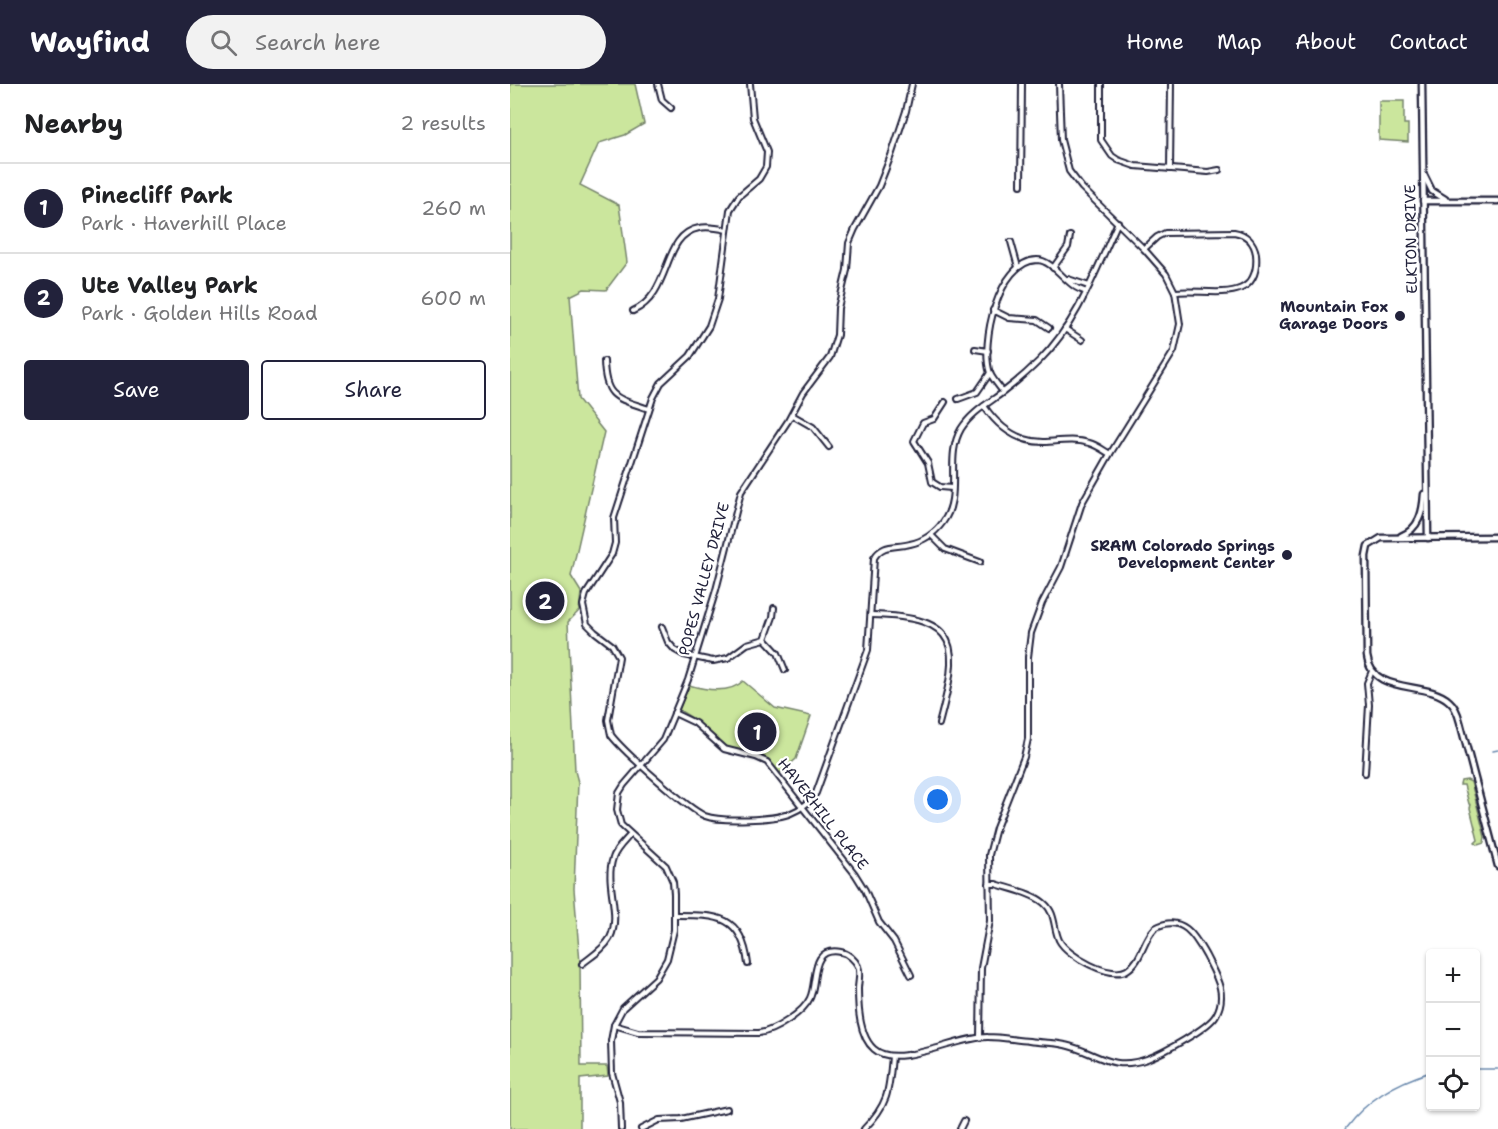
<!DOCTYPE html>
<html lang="en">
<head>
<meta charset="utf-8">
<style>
	:root { --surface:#fff; --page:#f2f2f2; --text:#202124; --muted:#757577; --line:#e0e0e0; --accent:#22223b }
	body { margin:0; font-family:"Shantell Sans",sans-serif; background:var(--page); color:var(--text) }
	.controls { position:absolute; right:18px; bottom:18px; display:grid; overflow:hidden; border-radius:6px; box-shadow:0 2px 4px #0004 }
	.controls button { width:54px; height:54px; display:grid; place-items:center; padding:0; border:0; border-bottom:2px solid var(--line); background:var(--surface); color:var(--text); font:30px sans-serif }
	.you { position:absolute; left:428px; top:716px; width:21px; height:21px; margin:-15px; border:4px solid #fff; border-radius:50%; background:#1a73e8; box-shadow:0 0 0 9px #1a73e833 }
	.badge { display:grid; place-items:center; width:39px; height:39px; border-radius:50%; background:var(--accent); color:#fff; font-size:20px; font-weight:700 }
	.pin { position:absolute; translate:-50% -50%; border:3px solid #fff; box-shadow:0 2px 6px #0006 }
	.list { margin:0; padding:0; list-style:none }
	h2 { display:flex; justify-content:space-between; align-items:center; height:78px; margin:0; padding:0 24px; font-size:26px }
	h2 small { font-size:20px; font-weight:400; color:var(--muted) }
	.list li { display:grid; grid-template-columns:39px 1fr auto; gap:18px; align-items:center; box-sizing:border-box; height:90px; padding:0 24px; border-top:2px solid var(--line) }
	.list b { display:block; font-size:22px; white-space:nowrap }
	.list p { margin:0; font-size:20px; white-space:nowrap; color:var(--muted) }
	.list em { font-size:20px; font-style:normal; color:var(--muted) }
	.actions { display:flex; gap:12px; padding:18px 24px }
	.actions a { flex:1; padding:14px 0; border:2px solid var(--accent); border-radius:6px; text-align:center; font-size:21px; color:var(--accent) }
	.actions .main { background:var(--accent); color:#fff }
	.icon { flex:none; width:33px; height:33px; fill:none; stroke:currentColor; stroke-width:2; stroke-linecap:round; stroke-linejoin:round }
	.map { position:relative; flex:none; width:988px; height:1045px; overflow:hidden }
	header { display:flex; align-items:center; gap:36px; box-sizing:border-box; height:84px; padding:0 30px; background:var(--accent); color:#fff }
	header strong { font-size:28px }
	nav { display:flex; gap:33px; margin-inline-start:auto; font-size:21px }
	.search { width:420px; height:54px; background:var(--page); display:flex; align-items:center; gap:15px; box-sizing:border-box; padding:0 21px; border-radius:33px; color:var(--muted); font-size:22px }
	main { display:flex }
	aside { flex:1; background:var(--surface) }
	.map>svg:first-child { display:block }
	.green { fill:#cbe69d; stroke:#76846c; stroke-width:1.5 }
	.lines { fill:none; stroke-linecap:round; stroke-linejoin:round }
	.stream { stroke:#6b8aae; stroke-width:1.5 }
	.minor-casing { stroke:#22223b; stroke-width:8 }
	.tertiary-casing { stroke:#22223b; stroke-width:9 }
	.minor { stroke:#fff; stroke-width:4 }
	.tertiary { stroke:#fff; stroke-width:4.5 }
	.poi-dot { fill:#22223b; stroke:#fff; stroke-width:2 }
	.labels { text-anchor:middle; stroke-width:4.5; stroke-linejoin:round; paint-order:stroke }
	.street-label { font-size:15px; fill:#22223b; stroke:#fff }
	.poi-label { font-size:15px; font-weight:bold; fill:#22223b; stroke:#fff; text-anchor:end }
</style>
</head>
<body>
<header>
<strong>Wayfind</strong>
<div class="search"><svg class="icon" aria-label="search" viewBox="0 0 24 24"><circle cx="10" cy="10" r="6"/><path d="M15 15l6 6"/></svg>Search here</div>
<nav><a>Home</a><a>Map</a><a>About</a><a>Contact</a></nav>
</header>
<main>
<aside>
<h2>Nearby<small>2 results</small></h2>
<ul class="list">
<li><span class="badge">1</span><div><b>Pinecliff Park</b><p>Park · Haverhill Place</p></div><em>260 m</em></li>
<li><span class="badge">2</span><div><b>Ute Valley Park</b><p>Park · Golden Hills Road</p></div><em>600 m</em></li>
</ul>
<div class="actions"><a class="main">Save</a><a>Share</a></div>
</aside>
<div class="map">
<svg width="988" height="1045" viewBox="0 0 988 1045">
	<rect width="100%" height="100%" fill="#fff"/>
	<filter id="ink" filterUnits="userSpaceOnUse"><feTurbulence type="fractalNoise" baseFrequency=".0167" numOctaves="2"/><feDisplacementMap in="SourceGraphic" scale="12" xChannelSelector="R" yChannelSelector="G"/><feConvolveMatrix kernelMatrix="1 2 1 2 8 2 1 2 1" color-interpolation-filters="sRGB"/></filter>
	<g filter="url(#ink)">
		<g class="green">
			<path d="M0,0H125L134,40L115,51L89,59L70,101L109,121L117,178L96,206L74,205L60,212L68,315L94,348L61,492L71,508L69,527L58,538L65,687L68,698L64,805L70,879L71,982H97L98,992L70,995V1045H0Z"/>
			<path d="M869,17H894V40H898V58L869,56Z"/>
			<path d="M233,597L265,624L301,632L286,675L270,689L253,672L216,663L184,635L169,626L179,601C195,606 220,610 233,597Z"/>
			<path d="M957,696L961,698L975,753L974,759L968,761L965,759L968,756L960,724L961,721L959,720L954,701H950L951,697Z"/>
		</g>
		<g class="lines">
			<g class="stream">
				<path d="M983,667L988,666"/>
				<path d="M966,985H988"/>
				<path d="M835,1045C857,1015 886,999 920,988"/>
			</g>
			<g class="minor-casing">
				<g id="minor">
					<path d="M148,0L152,16L161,24"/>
					<path d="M240,0L243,34L257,68L256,83L249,95L229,112L220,126L208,215L199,242L180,272L151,299L143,314L104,434L105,459L102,470L76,510L73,521L77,540L85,548L102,561L109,573L98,636L101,651C113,667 178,725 195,732C211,738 265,736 281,729C291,725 300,718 306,709L358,566L364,474C373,459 386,464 400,460C414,457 425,449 433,438C453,411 434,374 451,345C461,329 477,320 492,309C505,299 518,288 530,276C568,238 586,186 608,138"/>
					<path d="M591,0V56L602,72L608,76L625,82L698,88L709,86"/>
					<path d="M660,85L661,0"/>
					<path d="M511,101L512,0"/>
					<path d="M501,158L508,183"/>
					<path d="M634,165L647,153L655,149L724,148C736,150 744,158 746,170C751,223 698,204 665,208"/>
					<path d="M543,184L558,163L560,152"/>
					<path d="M558,195L579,202"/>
					<path d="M483,226L499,234L527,236L539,244"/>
					<path d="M123,227C163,209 151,151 189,144C198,142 208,144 217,146"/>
					<path d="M555,245L572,256"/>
					<path d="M465,265L478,267"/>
					<path d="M94,277C95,315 107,314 139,325"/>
					<path d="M493,308C489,302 483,296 480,289C470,260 488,177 527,176C541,176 553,195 564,202C567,205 572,206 576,208"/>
					<path d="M448,315L467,308L480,289"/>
					<path d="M435,318L424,335L413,339L404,357L418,379L422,398L430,403L442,404"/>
					<path d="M474,322C489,344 508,359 536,358C551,357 565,355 579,359C587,361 593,366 600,370"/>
					<path d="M282,331L303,343L319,363"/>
					<path d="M421,451L435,465L470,478"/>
					<path d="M361,531C453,533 450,562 429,640"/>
					<path d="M152,543L158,558L165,566L174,571L203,577L218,574L237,560L255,555L263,533L264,524"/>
					<path d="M255,555L268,569L275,586"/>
					<path d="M164,629L185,639L214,665L246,673L257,678L345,790L355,806L369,838L384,857L401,891"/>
					<path d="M855,689L859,621L857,599L862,587"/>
					<path d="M164,831C207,831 232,830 238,880"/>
					<path d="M72,880C82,872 94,865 100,854C112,830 94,799 103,774C106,765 114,758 120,751"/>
					<path d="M104,941L128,948L249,949C265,947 294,928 300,914C308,898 299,862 331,868C338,869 345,876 348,882C351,889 348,898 348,905C348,923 349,952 364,965C387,986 448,952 478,953C492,953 505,956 519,957C531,959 543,958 555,961C587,968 600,988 637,975C653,969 699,944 706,931C718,910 706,892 696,872C685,852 672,829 645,844C633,856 632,877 617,886C601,896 557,872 549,856C543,843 546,829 534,819C522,809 501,805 486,800H479"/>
					<path d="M470,953L471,884L480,837L479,771L486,744L514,673L518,655V573L521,549L532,519L551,483L572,419L600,370L664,267L670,240L665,208L656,190L634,165L572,104L559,87L551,56L549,0"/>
					<path d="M111,1045L110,1018L102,989L101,957L104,941L113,924L146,894L157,875L164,846V810L163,798L156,782L111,741L107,726L109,709L114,701L153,656L178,596L206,506L231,408L278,337L293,309L320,273L327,251L328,224L337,186L339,159L345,145L369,102L382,69L396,27L402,0"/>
					<path d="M131,1045L149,1036L171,1035L217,1025"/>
					<path d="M354,1045C379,1020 379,1006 382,972"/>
					<path d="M450,1045L454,1037"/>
				</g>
			</g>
			<g class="tertiary-casing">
				<g id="tertiary">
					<path d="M912,0L918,454"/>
					<path d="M914,91L922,107L935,115"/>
					<path d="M913,117H988"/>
					<path d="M891,452C909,445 913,428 914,410"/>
					<path d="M988,453L871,454L858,462L856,472L857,572C862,612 916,596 939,617C945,622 948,630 950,638L988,782"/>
				</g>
			</g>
			<use href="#minor" class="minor"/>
			<use href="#tertiary" class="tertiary"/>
		</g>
	</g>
	<g class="poi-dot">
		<circle cx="890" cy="232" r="6"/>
		<circle cx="777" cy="471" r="6"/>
	</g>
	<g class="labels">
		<g class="street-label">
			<text transform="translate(901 155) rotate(-91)" y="5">ELKTON DRIVE</text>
			<text transform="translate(194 495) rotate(-75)" y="5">POPES VALLEY DRIVE</text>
			<text transform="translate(313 730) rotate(52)" y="5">HAVERHILL PLACE</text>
		</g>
		<g class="poi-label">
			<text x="878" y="228">Mountain Fox<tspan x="878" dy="17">Garage Doors</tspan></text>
			<text x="765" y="467">SRAM Colorado Springs<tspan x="765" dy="17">Development Center</tspan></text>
		</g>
	</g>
</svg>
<div class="controls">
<button>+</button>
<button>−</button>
<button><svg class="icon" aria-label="locate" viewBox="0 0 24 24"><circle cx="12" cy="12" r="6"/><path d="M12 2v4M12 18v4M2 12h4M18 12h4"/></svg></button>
</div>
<div class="you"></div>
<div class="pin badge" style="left:247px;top:648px">1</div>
<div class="pin badge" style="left:35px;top:517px">2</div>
</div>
</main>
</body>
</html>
